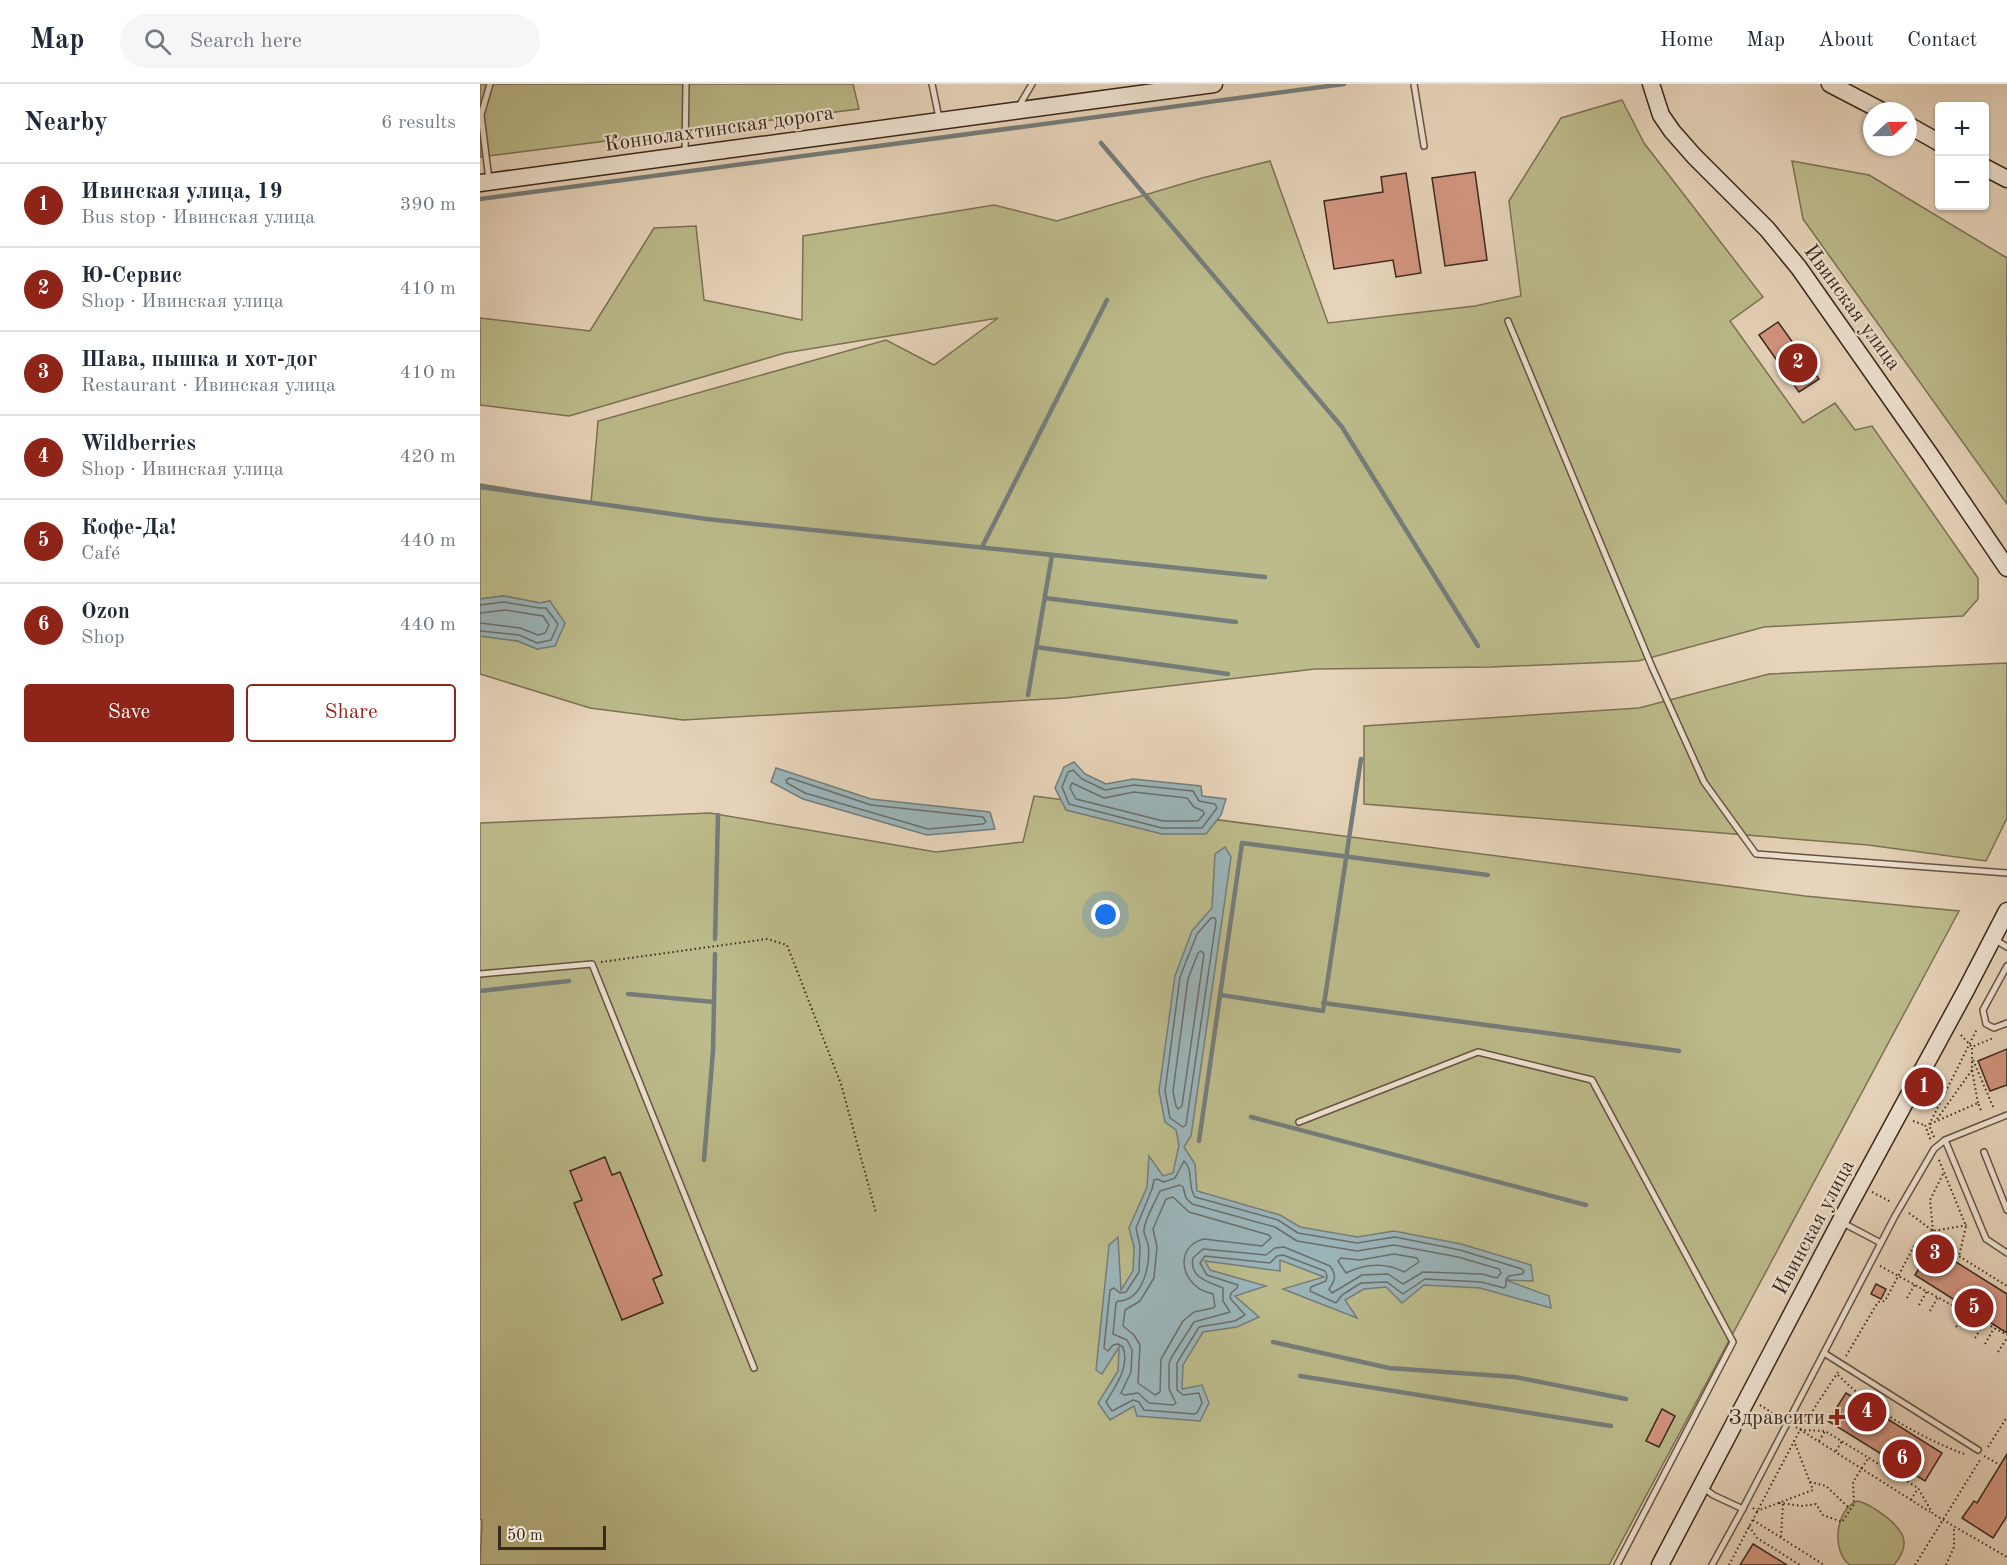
<!DOCTYPE html>
<html lang="en">
<head>
<meta charset="utf-8">
<style>
	:root { --surface:#fff; --page:#f6f6f7; --text:#1f2937; --muted:#747a83; --line:#e0e1e3; --accent:#8f2418 }
	body { margin:0; font-family:"Old Standard TT",serif; background:var(--page); color:var(--text) }
	.controls { position:absolute; right:18px; top:18px; display:grid; overflow:hidden; border-radius:6px; box-shadow:0 2px 4px #0004 }
	.controls button { width:54px; height:54px; display:grid; place-items:center; padding:0; border:0; border-bottom:2px solid var(--line); background:var(--surface); color:var(--text); font:30px sans-serif }
	.compass { position:absolute; left:1383px; top:18px; width:54px; height:54px; border-radius:50%; background:var(--surface); box-shadow:0 2px 4px #0004; rotate:68deg }
	.scale { position:absolute; left:18px; bottom:15px; width:108px; box-sizing:border-box; padding-left:6px; border:3px solid #3b281c; border-top:0; font-size:16px; line-height:21px; white-space:nowrap; color:#3b281c; -webkit-text-stroke:4px #efe3d2; paint-order:stroke }
	.you { position:absolute; left:626px; top:831px; width:21px; height:21px; margin:-15px; border:4px solid #fff; border-radius:50%; background:#1a73e8; box-shadow:0 0 0 9px #1a73e833 }
	.badge { display:grid; place-items:center; width:39px; height:39px; border-radius:50%; background:var(--accent); color:#fff; font-size:20px; font-weight:700 }
	.pin { position:absolute; translate:-50% -50%; border:3px solid #fff; box-shadow:0 2px 6px #0006 }
	.list { margin:0; padding:0; list-style:none }
	h2 { display:flex; justify-content:space-between; align-items:center; height:78px; margin:0; padding:0 24px; font-size:26px }
	h2 small { font-size:20px; font-weight:400; color:var(--muted) }
	.list li { display:grid; grid-template-columns:39px 1fr auto; gap:18px; align-items:center; box-sizing:border-box; height:84px; padding:0 24px; border-top:2px solid var(--line) }
	.list b { display:block; font-size:22px; white-space:nowrap }
	.list p { margin:0; font-size:20px; white-space:nowrap; color:var(--muted) }
	.list em { font-size:20px; font-style:normal; color:var(--muted) }
	.actions { display:flex; gap:12px; padding:18px 24px }
	.actions a { flex:1; padding:14px 0; border:2px solid var(--accent); border-radius:6px; text-align:center; font-size:21px; color:var(--accent) }
	.actions .main { background:var(--accent); color:#fff }
	.icon { flex:none; width:33px; height:33px; fill:none; stroke:currentColor; stroke-width:2; stroke-linecap:round; stroke-linejoin:round }
	.map { position:relative; flex:none; width:1527px; height:1481px; overflow:hidden }
	header { display:flex; align-items:center; gap:36px; box-sizing:border-box; height:84px; padding:0 30px; background:var(--surface); border-bottom:2px solid var(--line) }
	header strong { font-size:28px }
	nav { display:flex; gap:33px; margin-inline-start:auto; font-size:21px }
	.search { width:420px; height:54px; background:var(--page); display:flex; align-items:center; gap:15px; box-sizing:border-box; padding:0 21px; border-radius:33px; color:var(--muted); font-size:22px }
	main { display:flex }
	aside { flex:1; background:var(--surface) }
	.map>svg:first-child { display:block }
	.green { fill:#bcbb8b; stroke:#7c7254; stroke-width:1.5 }
	.water { fill:#9bb5ba; stroke:#757d7b; stroke-width:1.5 }
	.lines { fill:none; stroke-linecap:round; stroke-linejoin:round }
	.shore { stroke:#6b6e6b; stroke-width:1.5 }
	.stream { stroke:#757d7b; stroke-width:4.5 }
	.building { fill:#d39580; stroke:#3b281c; stroke-width:1.5 }
	.lane-casing { stroke:#665344; stroke-width:8 }
	.secondary-casing { stroke:#3b281c; stroke-width:19 }
	.path { stroke:#3b281c; stroke-width:2; stroke-dasharray:1.5 3; stroke-linecap:butt }
	.lane { stroke:#efe3d2; stroke-width:5 }
	.secondary { stroke:#efe3d2; stroke-width:16 }
	.poi-dot { fill:#8f2418; stroke:#efe3d2; stroke-width:2 }
	.labels { text-anchor:middle; stroke-width:4.5; stroke-linejoin:round; paint-order:stroke }
	.street-label { font-size:21px; fill:#3b281c; stroke:#efe3d2 }
	.poi-label { font-size:21px; fill:#3b281c; stroke:#efe3d2; text-anchor:end }
</style>
</head>
<body>
<header>
<strong>Map</strong>
<div class="search"><svg class="icon" aria-label="search" viewBox="0 0 24 24"><circle cx="10" cy="10" r="6"/><path d="M15 15l6 6"/></svg>Search here</div>
<nav><a>Home</a><a>Map</a><a>About</a><a>Contact</a></nav>
</header>
<main>
<aside>
<h2>Nearby<small>6 results</small></h2>
<ul class="list">
<li><span class="badge">1</span><div><b>Ивинская улица, 19</b><p>Bus stop · Ивинская улица</p></div><em>390 m</em></li>
<li><span class="badge">2</span><div><b>Ю-Сервис</b><p>Shop · Ивинская улица</p></div><em>410 m</em></li>
<li><span class="badge">3</span><div><b>Шава, пышка и хот-дог</b><p>Restaurant · Ивинская улица</p></div><em>410 m</em></li>
<li><span class="badge">4</span><div><b>Wildberries</b><p>Shop · Ивинская улица</p></div><em>420 m</em></li>
<li><span class="badge">5</span><div><b>Кофе-Да!</b><p>Café</p></div><em>440 m</em></li>
<li><span class="badge">6</span><div><b>Ozon</b><p>Shop</p></div><em>440 m</em></li>
</ul>
<div class="actions"><a class="main">Save</a><a>Share</a></div>
</aside>
<div class="map">
<svg width="1527" height="1481" viewBox="0 0 1527 1481">
	<rect width="100%" height="100%" fill="#e7d4ba"/>
	<filter id="stains"><feTurbulence type="fractalNoise" baseFrequency=".00333" numOctaves="4"/><feColorMatrix values="0 0 0 0 .2 0 0 0 0 .09 0 0 0 0 .02 0 0 0 .5 -.17"/></filter>
	<radialGradient id="worn" r=".72"><stop offset=".6" stop-color="#630" stop-opacity="0"/><stop offset="1" stop-color="#630" stop-opacity=".3"/></radialGradient>
	<g class="green">
		<path d="M0,0H373L379,25L0,73Z"/>
		<path d="M1142,16L1164,59L1283,213L1250,237L1323,339L1355,319L1375,346L1392,342L1498,494V515L1483,532L1284,543L1158,577L1011,583L835,585L586,614L203,636L110,624L0,590V552L38,557L57,565L70,517L60,519L24,512L0,515V400L111,419L118,337L406,256L454,281L518,234L305,269L89,332L0,321V234L110,247L174,144L216,142L224,216L322,236L323,152L514,121L577,137L722,94L790,77L848,239L995,222L1041,212L1029,117L1081,34Z"/>
		<path d="M1312,77L1389,91L1527,174V420L1323,135Z"/>
		<path d="M1527,579V734L1506,777L1388,761L884,720V642L1159,624L1289,590Z"/>
		<path d="M554,712L1325,812L1479,827L1129,1481H0L2,1436L0,1435V739L230,729L456,768L543,758Z"/>
		<path d="M1378,1417C1392,1421 1426,1443 1424,1460C1424,1468 1419,1475 1414,1481H1370C1351,1468 1355,1424 1378,1417Z"/>
	</g>
	<g class="water">
		<path d="M24,512L60,519L70,517L85,539L75,562L57,565L38,557L0,552V515Z"/>
		<path d="M594,678L605,690L626,700L653,695L721,702L722,712L746,715L741,731L726,750H682L586,726L575,704L584,683Z"/>
		<path d="M296,684L391,715L510,728L515,745L447,751L323,715L291,698Z"/>
		<path d="M745,763L751,773L711,1052L704,1063L715,1080L717,1107L800,1131L820,1143L877,1153L914,1147L981,1160L1051,1181L1053,1197L1026,1196L1069,1212L1071,1224L1000,1204L944,1201L922,1219L906,1203L884,1205L865,1216L877,1234L803,1205L844,1193L800,1176V1187L725,1177L730,1186L786,1202L755,1212L779,1233L757,1243L723,1248L703,1281L702,1305L722,1301L729,1319L720,1337L657,1332L654,1322L630,1336L618,1319L638,1287L639,1263L622,1290L616,1286L629,1161L638,1153L641,1206L653,1187L654,1163L649,1144L667,1103L669,1072L683,1092L693,1089L699,1061L696,1046L685,1038L679,1007L695,892L712,847L732,824L735,770Z"/>
	</g>
	<g class="lines">
		<g class="shore">
			<path d="M0,521L24,518L59,524H66L78,540L71,556L57,559L39,551L0,547"/>
			<path d="M0,529L25,526L63,532L69,541L65,549L58,551L40,544L0,539"/>
			<path d="M593,686L602,695L625,706L654,701L713,707L719,717L735,720L737,724L722,744H682L589,720L582,703L588,688Z"/>
			<path d="M310,694L391,721L503,733L506,738L503,740L448,745L325,709L307,699L306,696Z"/>
			<path d="M592,699L624,714L654,708L707,714L714,723L723,727L724,730L718,737H683L596,715L590,704Z"/>
			<path d="M731,834H735L736,837L706,1041L703,1043L690,1034L685,1007L700,893L717,850Z"/>
			<path d="M721,867L724,870L702,1022L698,1025L696,1022L693,1007L708,895L718,869Z"/>
			<path d="M704,1077C714,1086 707,1102 715,1113L798,1136L818,1149L877,1159L915,1153L980,1166L1042,1185L1044,1188L1042,1190L1029,1192L1026,1196V1202L1024,1204L1001,1198L945,1195L923,1210L907,1198L881,1199L862,1211L856,1219L830,1207L831,1203L846,1197L847,1192L845,1187L803,1171L797,1172L790,1179L725,1172L720,1179L727,1191L758,1201L757,1204L751,1209L750,1214L765,1231L755,1237L719,1243L697,1279V1306L703,1311L719,1309L722,1319L717,1329L714,1330L664,1326L659,1318L653,1316L632,1327L626,1318C636,1301 650,1283 643,1263L638,1260L633,1261L628,1267L624,1264L630,1206L634,1204L640,1209L646,1208L659,1188L660,1162L656,1144L672,1105L674,1096L677,1095L684,1098L695,1094Z"/>
			<path d="M700,1101L703,1103L706,1114L712,1120L795,1143L817,1157L877,1167L914,1161L978,1173L1019,1185L1021,1189L1017,1194L1002,1190L943,1188L923,1200L908,1190L882,1191L852,1209L849,1205C855,1197 857,1191 850,1182L804,1163L795,1164L786,1171L723,1165L713,1174C709,1194 729,1198 743,1204V1217L750,1228L714,1238L691,1274L689,1280V1305L696,1319L693,1321L669,1319L658,1309L644,1311L641,1309L651,1288L652,1266L647,1256L633,1250L636,1219L638,1217C663,1217 671,1180 668,1160C667,1156 664,1151 664,1146C664,1137 676,1116 680,1107Z"/>
			<path d="M693,1113L709,1128L789,1151L791,1154L782,1162L724,1155C700,1161 698,1187 716,1202C721,1207 727,1208 733,1210L735,1222L733,1224L714,1228L703,1237L681,1275L680,1308L675,1311L658,1299L660,1261L654,1251L643,1242L645,1226L660,1217L674,1194L677,1163L673,1145L686,1115Z"/>
			<path d="M914,1170L937,1174L939,1178L924,1188C905,1178 885,1180 866,1189L858,1177L861,1174L880,1176Z"/>
		</g>
		<g class="stream">
			<path d="M621,59L862,343L998,562"/>
			<path d="M0,115L864,0"/>
			<path d="M0,403L227,435L785,493"/>
			<path d="M502,463L627,216"/>
			<path d="M565,514L756,538"/>
			<path d="M556,563L748,590"/>
			<path d="M548,611L572,471"/>
			<path d="M235,855L238,731"/>
			<path d="M0,907L89,897"/>
			<path d="M148,910L234,918"/>
			<path d="M741,911L843,927L881,675"/>
			<path d="M843,919L1199,967"/>
			<path d="M771,1033L1106,1121"/>
			<path d="M719,1057L762,759L1008,791"/>
			<path d="M224,1076L233,967L235,870"/>
			<path d="M793,1258L909,1284L1035,1293L1146,1315"/>
			<path d="M820,1292L1131,1342"/>
		</g>
	</g>
	<g class="building">
		<path d="M995,88L1007,176L965,182L952,94Z"/>
		<path d="M926,89L941,189L916,193L913,176L854,185L844,117L903,108L901,93Z"/>
		<path d="M1298,238L1339,295L1319,308L1279,251Z"/>
		<path d="M1527,965V1001L1510,1007L1498,977Z"/>
		<path d="M125,1073L132,1091L140,1088L182,1191L173,1195L183,1219L142,1236L94,1119L102,1116L90,1087Z"/>
		<path d="M1452,1163L1527,1210V1249L1435,1191Z"/>
		<path d="M1396,1200L1406,1205L1401,1215L1391,1210Z"/>
		<path d="M1366,1309L1462,1369L1445,1397L1348,1337Z"/>
		<path d="M1182,1325L1195,1332L1179,1363L1166,1357Z"/>
		<path d="M1527,1370V1432L1513,1454L1482,1434L1494,1417L1497,1419Z"/>
		<path d="M1273,1460L1307,1481H1260Z"/>
	</g>
	<g class="lines">
		<g class="lane-casing">
			<g id="lane">
				<path d="M452,0L459,34"/>
				<path d="M934,0L944,62"/>
				<path d="M539,22L552,0"/>
				<path d="M205,70L206,0"/>
				<path d="M9,96L1,31L10,0"/>
				<path d="M1028,237L1172,583L1224,698L1276,770L1527,789"/>
				<path d="M1514,855L1527,863"/>
				<path d="M1527,882L1503,926L1506,940L1514,944L1527,939"/>
				<path d="M0,890L112,880L274,1284"/>
				<path d="M819,1038L998,968L1112,996L1253,1258L1137,1481"/>
				<path d="M1465,1056L1506,1155L1527,1169"/>
				<path d="M1504,1068L1527,1126"/>
				<path d="M1361,1138L1401,1159"/>
				<path d="M1344,1269L1498,1366"/>
				<path d="M1224,1404L1233,1411L1263,1425"/>
				<path d="M1232,1481L1260,1430L1415,1132L1454,1065L1465,1056L1527,1031"/>
			</g>
		</g>
		<g class="secondary-casing">
			<g id="secondary">
				<path d="M1171,0L1181,31L1192,47L1214,72L1287,145L1319,184L1451,372L1527,484"/>
				<path d="M1350,0L1402,27"/>
				<path d="M1428,41L1460,59"/>
				<path d="M1504,83L1527,95"/>
				<path d="M0,99L734,0"/>
				<path d="M1180,1481L1360,1138L1486,906L1527,827"/>
			</g>
		</g>
		<g class="path">
			<path d="M121,878L287,855L307,861L361,1000L396,1129"/>
			<path d="M1481,951L1492,963"/>
			<path d="M1493,976L1514,1025"/>
			<path d="M1498,1019L1492,986V963L1513,954"/>
			<path d="M1457,1035L1492,986"/>
			<path d="M1433,1037L1444,1041"/>
			<path d="M1450,1040L1498,1019L1502,1029"/>
			<path d="M1445,1041L1451,1057"/>
			<path d="M1454,1053L1449,1041L1497,945"/>
			<path d="M1459,1076L1486,1142L1479,1172"/>
			<path d="M1392,1108L1411,1118"/>
			<path d="M1429,1129L1453,1147L1461,1161L1527,1202"/>
			<path d="M1453,1147L1450,1116L1464,1088"/>
			<path d="M1400,1182L1527,1251"/>
			<path d="M1427,1214L1435,1200"/>
			<path d="M1439,1221L1447,1207"/>
			<path d="M1450,1227L1458,1213"/>
			<path d="M1476,1243L1485,1228"/>
			<path d="M1495,1254L1504,1239"/>
			<path d="M1505,1260L1514,1244"/>
			<path d="M1518,1268L1527,1254"/>
			<path d="M1366,1272L1398,1218L1405,1217L1434,1162L1453,1147L1489,1141"/>
			<path d="M1358,1291C1393,1326 1437,1352 1484,1370"/>
			<path d="M1280,1321L1300,1334"/>
			<path d="M1316,1343L1450,1428"/>
			<path d="M1320,1346L1345,1347L1438,1404L1453,1430L1527,1473"/>
			<path d="M1339,1357L1345,1347"/>
			<path d="M1508,1363L1527,1333"/>
			<path d="M1356,1367L1362,1357"/>
			<path d="M1504,1372L1520,1381"/>
			<path d="M1330,1398L1346,1402L1369,1424"/>
			<path d="M1431,1416L1438,1404"/>
			<path d="M1299,1419L1323,1422L1336,1420L1343,1431L1362,1438L1374,1420L1373,1398L1389,1373"/>
			<path d="M1273,1424L1277,1427L1333,1406L1314,1357"/>
			<path d="M1273,1436L1344,1481"/>
			<path d="M1269,1442L1277,1454L1320,1481"/>
			<path d="M1301,1453L1303,1420"/>
			<path d="M1249,1481L1320,1346L1358,1288"/>
			<path d="M1435,1481L1500,1376"/>
			<path d="M1466,1481L1474,1463V1442"/>
		</g>
		<use href="#lane" class="lane"/>
		<use href="#secondary" class="secondary"/>
	</g>
	<path class="poi-dot" d="M1354 1324h6v6h6v6h-6v6h-6v-6h-6v-6h6z"/>
	<g class="labels">
		<g class="street-label">
			<text transform="translate(239 44) rotate(-8)" y="7">Коннолахтинская дорога</text>
			<text transform="translate(1373 223) rotate(54)" y="7">Ивинская улица</text>
			<text transform="translate(1333 1143) rotate(-62)" y="7">Ивинская улица</text>
		</g>
		<g class="poi-label">
			<text x="1345" y="1340">Здравсити</text>
		</g>
	</g>
	<rect width="100%" height="100%" filter="url(#stains)"/>
	<rect width="100%" height="100%" fill="url(#worn)"/>
</svg>
<div class="controls">
<button>+</button>
<button>−</button>
</div>
<svg class="compass" viewBox="-18 -18 36 36"><path d="M0-13l5 13h-10z" fill="#e53935"/><path d="M0 13l5-13h-10z" fill="#747a83"/></svg>
<div class="scale">50 m</div>
<div class="you"></div>
<div class="pin badge" style="left:1444px;top:1003px">1</div>
<div class="pin badge" style="left:1318px;top:279px">2</div>
<div class="pin badge" style="left:1455px;top:1170px">3</div>
<div class="pin badge" style="left:1387px;top:1328px">4</div>
<div class="pin badge" style="left:1494px;top:1224px">5</div>
<div class="pin badge" style="left:1422px;top:1375px">6</div>
</div>
</main>
</body>
</html>
